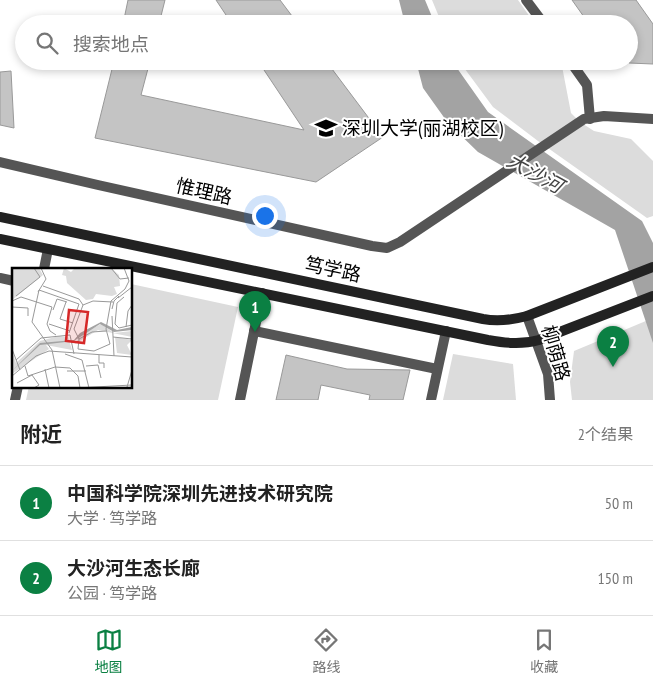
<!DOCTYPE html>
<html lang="zh">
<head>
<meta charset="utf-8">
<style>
	:root { --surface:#fff; --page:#f6f6f6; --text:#222; --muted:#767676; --line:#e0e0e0; --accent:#0b8043 }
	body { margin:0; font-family:"PT Sans Narrow","Noto Sans SC",sans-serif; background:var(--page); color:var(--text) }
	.you { position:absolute; left:264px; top:215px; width:18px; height:18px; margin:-12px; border:4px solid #fff; border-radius:50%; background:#1a73e8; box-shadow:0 0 0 8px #1a73e833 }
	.badge { display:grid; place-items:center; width:32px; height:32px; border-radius:50%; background:var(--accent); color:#fff; font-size:16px; font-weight:700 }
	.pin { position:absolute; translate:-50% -41px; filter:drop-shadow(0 1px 2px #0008) }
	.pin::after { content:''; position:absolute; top:26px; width:18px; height:15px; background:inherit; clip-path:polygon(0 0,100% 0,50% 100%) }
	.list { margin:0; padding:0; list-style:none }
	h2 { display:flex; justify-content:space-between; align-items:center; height:65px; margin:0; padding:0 20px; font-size:21px }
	h2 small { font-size:16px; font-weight:400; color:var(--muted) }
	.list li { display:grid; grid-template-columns:32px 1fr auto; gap:15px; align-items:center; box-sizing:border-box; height:75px; padding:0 20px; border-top:1px solid var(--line) }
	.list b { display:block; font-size:19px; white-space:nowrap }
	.list p { margin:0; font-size:16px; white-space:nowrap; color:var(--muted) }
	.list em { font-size:16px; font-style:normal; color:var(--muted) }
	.icon { flex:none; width:28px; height:28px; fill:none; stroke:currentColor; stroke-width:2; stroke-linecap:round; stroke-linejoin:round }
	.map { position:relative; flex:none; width:653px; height:400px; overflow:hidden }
	.search { position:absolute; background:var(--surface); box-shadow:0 2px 8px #0003; left:15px; right:15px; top:15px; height:55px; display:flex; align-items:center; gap:12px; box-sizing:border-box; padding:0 18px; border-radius:28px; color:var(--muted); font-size:19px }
	.sheet { height:215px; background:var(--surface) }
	nav { display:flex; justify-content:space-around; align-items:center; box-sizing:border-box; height:70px; border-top:1px solid var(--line); background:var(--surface); font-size:14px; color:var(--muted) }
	nav a { display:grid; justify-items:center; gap:2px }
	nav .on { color:var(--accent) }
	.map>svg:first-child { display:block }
	.green { fill:#dcdcdc }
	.water { fill:#a3a3a3 }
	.building { fill:#c4c4c4; stroke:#999 }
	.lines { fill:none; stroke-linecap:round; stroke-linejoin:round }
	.lane { stroke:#555; stroke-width:10 }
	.street { stroke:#555; stroke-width:10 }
	.secondary { stroke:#222; stroke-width:10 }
	.labels { text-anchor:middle; stroke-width:4; stroke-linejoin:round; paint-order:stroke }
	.poi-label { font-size:19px; fill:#000; stroke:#fff; text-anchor:start }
	.street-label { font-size:19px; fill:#000; stroke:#fff }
	.water-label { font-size:20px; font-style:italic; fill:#444; stroke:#fff }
	.inset-road { fill:none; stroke:#999; stroke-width:1 }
	.view { fill:#d62828; fill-opacity:0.15; stroke:#d62828; stroke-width:2.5 }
	.inset-edge { fill:none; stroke:#000; stroke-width:2.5 }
</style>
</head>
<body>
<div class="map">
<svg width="653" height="400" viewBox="0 0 653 400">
	<rect width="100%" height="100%" fill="#fff"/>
	<g class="green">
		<path d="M432,0H518L535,24H442Z"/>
		<path d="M459,61H561L571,113L580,122L594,131L631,139L653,161V216L647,218L538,141L493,107Z"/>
		<path d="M131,284L238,307L218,400H26L29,386H131Z"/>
		<path d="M653,318V400H572L570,382L574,351Z"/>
		<path d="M453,354L513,364L516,400H443Z"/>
	</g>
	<g class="water">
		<path d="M399,0H425L435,24H405Z"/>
		<path d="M416,61H452L488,112L642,221L653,243V343L615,230L478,152L448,123L423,88Z"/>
	</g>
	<g class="building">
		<path d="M128,0H165L159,24H123Z"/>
		<path d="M216,0H280L298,24H232Z"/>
		<path d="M572,0H636L653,24V64L629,63V24H589Z"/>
		<path d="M114,61H150L141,95L304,130L258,61H326L383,137L316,182L95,138Z"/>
		<path d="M11,71L14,128L0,125V72Z"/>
		<path d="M286,355L347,369L410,370L403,400H369L370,395L321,385L318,400H276Z"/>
	</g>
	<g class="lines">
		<g class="lane">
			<path d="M44,269L48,249"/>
			<path d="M0,278L14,281"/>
			<path d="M254,331L437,369"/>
			<path d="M15,400L18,386"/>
			<path d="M240,400L262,293"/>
			<path d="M431,400L446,331"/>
		</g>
		<g class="street">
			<path d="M526,0L544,24"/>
			<path d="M570,61L587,85L590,119"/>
			<path d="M0,162L98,185L372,246L387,248L400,242L584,119L604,116L653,119"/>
			<path d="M527,316L548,374L550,400"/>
		</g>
		<g class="secondary">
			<path d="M0,217L483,319C499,322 512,320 527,316L653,267"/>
			<path d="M0,239L488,340C505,343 521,345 539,340L653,296"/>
		</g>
	</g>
	<defs>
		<g id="university-bare" transform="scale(1.725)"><path d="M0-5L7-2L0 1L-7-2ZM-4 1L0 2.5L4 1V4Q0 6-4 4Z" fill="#000" stroke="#fff" stroke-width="2.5" paint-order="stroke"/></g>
	</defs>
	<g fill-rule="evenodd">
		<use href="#university-bare" x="326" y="128"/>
	</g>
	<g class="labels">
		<g class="poi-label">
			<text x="342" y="135">深圳大学(丽湖校区)</text>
		</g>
		<g class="street-label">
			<text transform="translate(204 191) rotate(13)" y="7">惟理路</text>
			<text transform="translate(333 269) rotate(12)" y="7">笃学路</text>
			<text transform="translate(556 353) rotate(74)" y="7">柳荫路</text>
		</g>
		<g class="water-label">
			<text transform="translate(535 173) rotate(29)" y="7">大沙河</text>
		</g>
	</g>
	<g transform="translate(12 268)">
		<rect width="120" height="120" fill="#fff"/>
		<path d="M0,0H27L31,7L0,32ZM52,0L59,4L63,0H99L107,7L108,18L102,19L105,26L100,28L84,26L81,31L74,32L55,15L54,8L50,7ZM89,56L102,65L120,63V69L86,62L63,76L68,67ZM47,68L56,69L60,82L34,77L37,81L0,106V83L4,95L28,73ZM103,69L120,72L115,77L120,87L105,85Z" fill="#dcdcdc"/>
		<path d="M89,54L105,62L120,59V62L102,64L88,56L62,73L28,77L0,103L28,75L62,72L68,65Z" fill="#a3a3a3"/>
		<path class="inset-road" d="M99,0L108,11L117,10M31,18L67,31L71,37M27,22L20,54L40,82L48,120M27,22L67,36M26,24L34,11L29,0M4,28L28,9L22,0M106,30L120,19M0,33L9,29L40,39L35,56L38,63L44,67M54,34L48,51L61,55M71,37L62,61L67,71L66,81L82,83L98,76L94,61L99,33L113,21L117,13L112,0M71,37L81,33L101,34M0,39L16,40V48M100,41L102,33L107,28M41,42L45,31L55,34M100,48L102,88M37,56L58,63M103,56L105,35L112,29M103,56L107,60L120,57M114,59L116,43L120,37M57,65L67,36M58,67L62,86M101,69L120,71M67,71L80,64L94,63M0,81L8,102M53,86L70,92L77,120M87,87V95H92V100M4,92L29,70L58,67M13,98L16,108L43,99L58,100L66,108L68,120M74,98L86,97L89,110M33,101L37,120M55,103H74M0,108L24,88L37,83L120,89M5,115L20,107L27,117L22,120M115,119L120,102M64,120L120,117"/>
		<path class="view" d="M57,42L76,44L72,75L54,73Z"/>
		<rect width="120" height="120" class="inset-edge"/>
	</g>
</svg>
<div class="you"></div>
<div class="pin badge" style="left:255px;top:332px">1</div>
<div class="pin badge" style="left:613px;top:367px">2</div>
<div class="search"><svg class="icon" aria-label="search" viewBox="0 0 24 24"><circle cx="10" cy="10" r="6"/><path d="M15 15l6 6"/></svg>搜索地点</div>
</div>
<section class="sheet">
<h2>附近<small>2个结果</small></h2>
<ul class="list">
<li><span class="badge">1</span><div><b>中国科学院深圳先进技术研究院</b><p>大学 · 笃学路</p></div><em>50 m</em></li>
<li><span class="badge">2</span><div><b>大沙河生态长廊</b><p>公园 · 笃学路</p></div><em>150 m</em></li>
</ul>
</section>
<nav>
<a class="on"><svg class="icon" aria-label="map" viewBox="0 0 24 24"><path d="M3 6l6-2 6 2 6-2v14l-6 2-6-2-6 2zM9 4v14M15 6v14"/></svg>地图</a>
<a><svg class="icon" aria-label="directions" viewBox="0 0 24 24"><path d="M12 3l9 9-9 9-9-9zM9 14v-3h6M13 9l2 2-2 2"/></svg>路线</a>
<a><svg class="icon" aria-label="saved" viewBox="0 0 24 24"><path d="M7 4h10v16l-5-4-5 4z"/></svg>收藏</a>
</nav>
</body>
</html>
